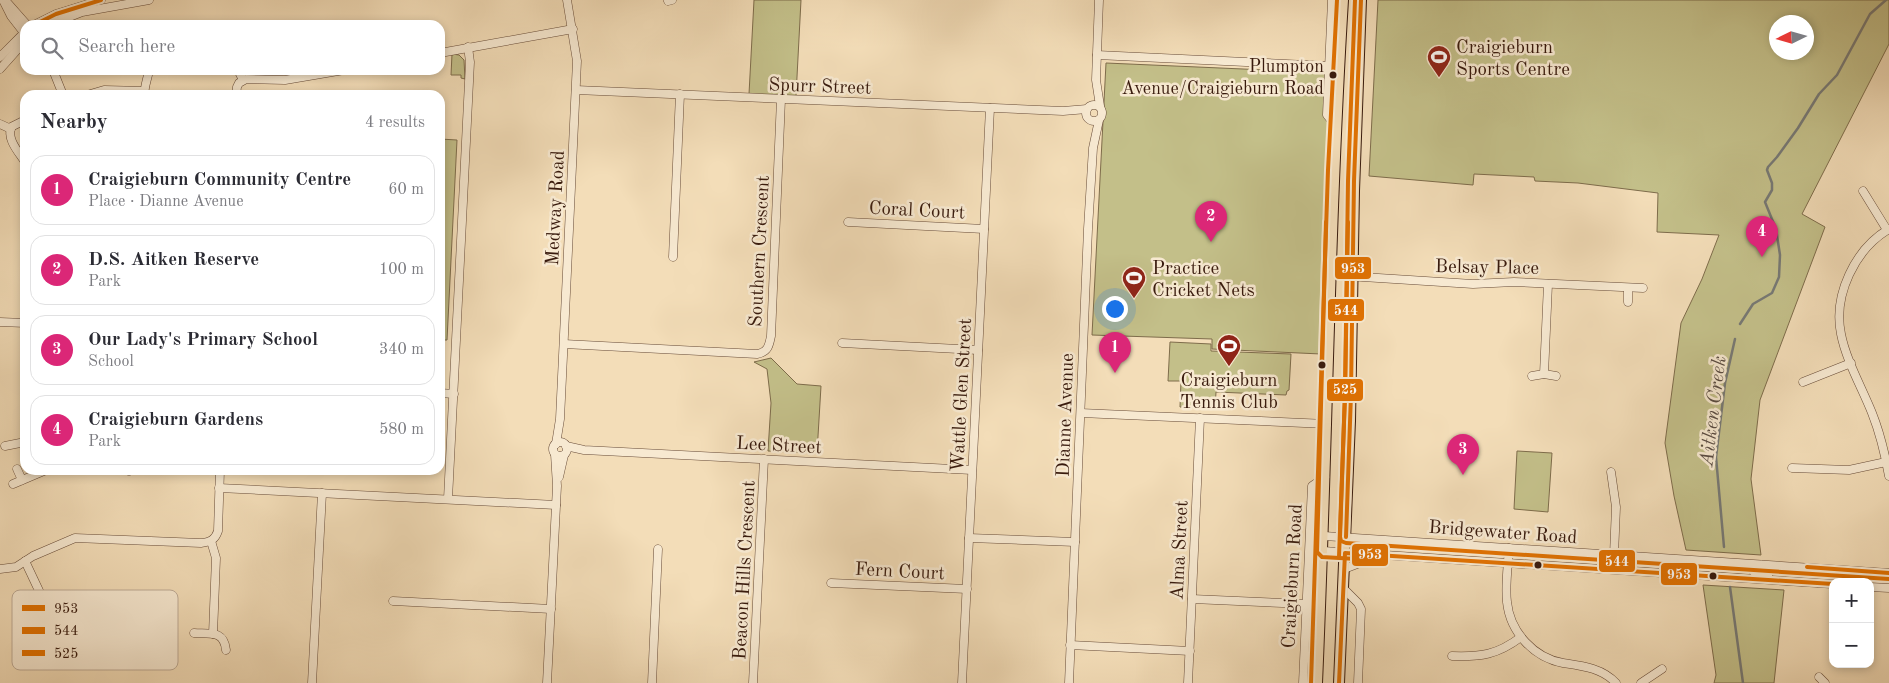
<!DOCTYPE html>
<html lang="en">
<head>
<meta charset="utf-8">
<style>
	:root { --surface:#fff; --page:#f2f2f3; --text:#2b2b33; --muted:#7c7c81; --line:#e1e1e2; --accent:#db2777 }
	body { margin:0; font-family:"Old Standard TT",serif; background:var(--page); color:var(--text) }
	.controls { position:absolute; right:15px; bottom:15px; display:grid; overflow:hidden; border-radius:10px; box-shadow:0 2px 8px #0003 }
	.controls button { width:45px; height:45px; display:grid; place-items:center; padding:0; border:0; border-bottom:1px solid var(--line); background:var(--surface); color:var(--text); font:25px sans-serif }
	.compass { position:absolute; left:1769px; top:15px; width:45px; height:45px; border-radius:50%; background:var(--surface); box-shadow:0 2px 8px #0003; rotate:265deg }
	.you { position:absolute; left:1114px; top:308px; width:18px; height:18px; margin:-12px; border:4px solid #fff; border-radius:50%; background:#1a73e8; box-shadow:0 0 0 8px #1a73e833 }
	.badge { display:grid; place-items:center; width:32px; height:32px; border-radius:50%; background:var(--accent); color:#fff; font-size:16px; font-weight:700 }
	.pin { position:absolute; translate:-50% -41px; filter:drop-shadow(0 1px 2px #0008) }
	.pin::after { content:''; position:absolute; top:26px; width:18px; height:15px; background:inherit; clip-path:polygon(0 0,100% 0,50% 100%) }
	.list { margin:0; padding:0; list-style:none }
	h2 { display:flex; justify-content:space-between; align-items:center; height:65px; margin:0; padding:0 20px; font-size:21px }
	h2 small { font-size:16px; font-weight:400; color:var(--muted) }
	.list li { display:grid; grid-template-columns:32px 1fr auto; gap:15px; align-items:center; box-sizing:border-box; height:70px; margin:0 10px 10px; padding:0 10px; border:1px solid var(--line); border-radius:15px }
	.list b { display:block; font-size:19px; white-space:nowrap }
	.list p { margin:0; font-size:16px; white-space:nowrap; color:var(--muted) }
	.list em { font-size:16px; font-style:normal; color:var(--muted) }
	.icon { flex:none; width:28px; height:28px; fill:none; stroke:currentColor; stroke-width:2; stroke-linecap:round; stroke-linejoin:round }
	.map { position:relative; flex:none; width:1889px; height:683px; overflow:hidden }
	.search { position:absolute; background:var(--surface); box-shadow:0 2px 8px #0003; left:20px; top:20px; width:425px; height:55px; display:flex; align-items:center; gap:12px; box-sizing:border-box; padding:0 18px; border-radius:15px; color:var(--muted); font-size:19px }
	.panel { position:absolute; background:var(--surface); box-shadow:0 2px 8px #0003; left:20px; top:90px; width:425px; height:385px; border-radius:15px }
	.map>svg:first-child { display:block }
	.green { fill:#c3bf89; stroke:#7e6c4b; fill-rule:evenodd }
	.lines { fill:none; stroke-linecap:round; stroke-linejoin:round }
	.stream { stroke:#777975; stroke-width:2.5 }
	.minor-casing { stroke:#674b38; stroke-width:9 }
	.major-casing { stroke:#381a0d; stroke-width:12 }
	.minor { stroke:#f7e9d1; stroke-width:8 }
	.major { stroke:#f3ddb8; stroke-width:10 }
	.bus-1-casing { stroke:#f7e9d1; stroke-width:8 }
	.bus-2-casing { stroke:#f7e9d1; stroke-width:8 }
	.bus-3-casing { stroke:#f7e9d1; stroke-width:8 }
	.bus-1 { stroke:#e17202; stroke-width:4 }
	.bus-2 { stroke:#e17202; stroke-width:4 }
	.bus-3 { stroke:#e17202; stroke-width:4 }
	.bus-dot { fill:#381a0d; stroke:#f7e9d1; stroke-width:2 }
	.labels { text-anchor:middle; stroke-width:5; stroke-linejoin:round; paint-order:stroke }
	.bus-label { font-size:18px; fill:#381a0d; stroke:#f7e9d1; text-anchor:end }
	.poi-label { font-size:19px; fill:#381a0d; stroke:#f7e9d1; text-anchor:start }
	.street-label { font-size:19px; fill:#381a0d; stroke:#f7e9d1 }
	.water-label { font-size:20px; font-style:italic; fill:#584a41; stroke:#f7e9d1 }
	.key { fill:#f7e9d1; stroke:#beab96; stroke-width:1 }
	.key-label { font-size:14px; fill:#381a0d }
	.line-badge { stroke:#f7e9d1; stroke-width:2 }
	.badge-label { font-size:14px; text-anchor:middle; font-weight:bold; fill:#fff }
</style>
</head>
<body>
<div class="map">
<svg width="1889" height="683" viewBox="0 0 1889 683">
	<rect width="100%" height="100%" fill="#f3ddb8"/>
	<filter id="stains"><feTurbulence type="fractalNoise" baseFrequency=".004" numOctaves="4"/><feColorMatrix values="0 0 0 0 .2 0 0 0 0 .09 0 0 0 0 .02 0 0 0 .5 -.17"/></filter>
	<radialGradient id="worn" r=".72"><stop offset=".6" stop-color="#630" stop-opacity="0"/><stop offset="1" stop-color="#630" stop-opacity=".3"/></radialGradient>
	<g class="green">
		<path d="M754,0H801L796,96L749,94Z"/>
		<path d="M1378,0H1889V44L1802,214L1825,227L1760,400L1751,479L1761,555L1686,550L1674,496L1665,443L1681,323L1702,279L1719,235L1657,232L1658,193L1578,183L1535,181L1534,177L1474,174L1473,185L1369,176ZM1776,22H1806V52H1776Z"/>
		<path d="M452,54L459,55L464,60L465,79L461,78V75H451Z"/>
		<path d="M1106,63L1334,73L1321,354L1212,349V339L1092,335Z"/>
		<path d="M440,139L457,140L447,340H440Z"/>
		<path d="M1170,342L1211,344V351L1291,354L1289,390L1287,391L1286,395L1216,392L1215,409L1180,407L1181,381H1168Z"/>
		<path d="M771,358L797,384L821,386L817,453L768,451L771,403L767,369L754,362Z"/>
		<path d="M1517,451L1552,453L1548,512L1514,509Z"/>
		<path d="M1703,585L1784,590L1774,683H1714L1716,675Z"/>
	</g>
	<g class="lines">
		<g class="stream">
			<path d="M1740,324L1753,304L1772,293L1779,277L1780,255L1776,229L1765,202L1772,190V183L1767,170L1768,167L1777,157L1798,128L1819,94L1837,75L1870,14L1886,0"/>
			<path d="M1724,547L1716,457L1725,383L1735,339"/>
			<path d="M1730,587L1743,683"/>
		</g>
		<g class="minor-casing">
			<g id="minor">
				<path d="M3,0L11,16L25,34"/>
				<path d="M5,0L27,25"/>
				<path d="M1099,0L1096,80L1100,106"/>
				<path d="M1332,0L1327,115L1336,126"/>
				<path d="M668,1L672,0"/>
				<path d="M34,25L56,14L101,0"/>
				<path d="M49,25L82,12L149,0"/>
				<path d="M440,53L573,29"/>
				<path d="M1097,55L1329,66"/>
				<path d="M0,57L25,32"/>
				<path d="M0,69L25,41"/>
				<path d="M53,70L63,95"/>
				<path d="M238,70L243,80"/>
				<path d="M576,90L1063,111L1087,109"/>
				<path d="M87,95L104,90L144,91"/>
				<path d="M145,95C143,89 148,78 149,70"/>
				<path d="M236,95L237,87L239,83L246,79L285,80L344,70"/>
				<circle cx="1094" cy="113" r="8"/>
				<path d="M25,120L11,127C7,140 18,151 25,162"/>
				<path d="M0,124L11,129"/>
				<path d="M1863,191L1887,230"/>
				<path d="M848,222L984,229"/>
				<path d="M1889,229C1855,249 1833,295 1841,334C1846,360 1862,388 1872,413C1880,433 1885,454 1889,476"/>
				<path d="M673,257L680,94"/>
				<path d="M1331,275L1473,284L1514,282L1643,288"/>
				<path d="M1628,288V302"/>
				<path d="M0,322L25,323"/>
				<path d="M842,343L978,350"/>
				<path d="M564,344L757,354C768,352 769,346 771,336L781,99"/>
				<path d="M1544,374L1548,284"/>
				<path d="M1532,376L1544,374L1556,376"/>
				<path d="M1803,382L1851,363"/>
				<path d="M440,393L454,394"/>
				<path d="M1081,413L1327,424"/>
				<circle cx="560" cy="449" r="7"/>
				<path d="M556,444L560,419L577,61L567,0"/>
				<path d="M5,446L25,442"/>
				<path d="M566,446L584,450L972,470"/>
				<path d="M1792,468L1849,470L1886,462"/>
				<path d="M17,469L22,480"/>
				<path d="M129,471V470"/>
				<path d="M1611,472L1616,507L1614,555"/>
				<path d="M559,477L564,455"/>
				<path d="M13,484L46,470"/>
				<path d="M219,488L556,505"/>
				<path d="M448,499L470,62L468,47"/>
				<path d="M1324,536L1889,573"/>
				<path d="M969,538L1075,542"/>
				<path d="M211,541L216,558L213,634"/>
				<path d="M1509,548C1508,566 1505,585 1507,602C1510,632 1534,658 1563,663C1583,666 1602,668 1616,683"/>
				<path d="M1323,551L1833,584"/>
				<path d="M25,561L42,597L70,621L86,627L131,629"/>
				<path d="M1761,565L1755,568L1754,572L1768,576"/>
				<path d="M0,569L16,567L33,556L75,538L201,543C210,542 215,540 218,531L220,470"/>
				<path d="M1344,569L1370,559L1377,558"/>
				<path d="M831,583L967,589"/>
				<path d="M1870,587L1889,588"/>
				<path d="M1344,589L1358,603L1361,609L1358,683"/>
				<path d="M1192,599L1307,604"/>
				<path d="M393,601L551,609"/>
				<path d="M194,633C210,634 224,630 226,650"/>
				<path d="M1070,645L1190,651"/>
				<path d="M133,649L131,629L135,610"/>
				<path d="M1452,656C1481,657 1497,655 1521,637"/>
				<path d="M1819,677L1825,683"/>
				<path d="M312,683L322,493"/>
				<path d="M547,683L557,486L555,454"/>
				<path d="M652,683L658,549"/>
				<path d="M753,683L764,459"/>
				<path d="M962,683L990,108"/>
				<path d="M1069,683L1088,229L1093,148L1099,120"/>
				<path d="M1188,683L1200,418"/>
				<path d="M1303,683L1312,486L1325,477"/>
				<path d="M1641,683L1662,669"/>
			</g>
		</g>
		<g class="major-casing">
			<g id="major">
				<path d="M1317,683C1327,455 1329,227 1343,0"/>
				<path d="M1339,683L1350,421L1354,191L1361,0"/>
			</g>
		</g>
		<use href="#minor" class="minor"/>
		<use href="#major" class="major"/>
		<g class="bus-1-casing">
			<g id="bus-1">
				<path d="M34,25L56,14L101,0"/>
				<path d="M1346,537L1351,394L1354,181L1361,0"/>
				<path d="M1807,567L1889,573"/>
				<path d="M1339,683L1345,553L1833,584"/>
			</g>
		</g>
		<g class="bus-2-casing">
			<g id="bus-2">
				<path d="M1355,0L1348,181L1345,394L1340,537L1341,541L1346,543L1889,579"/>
				<path d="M1326,222L1317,552L1322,557L1374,560"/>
			</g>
		</g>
		<g class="bus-3-casing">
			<g id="bus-3">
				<path d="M1339,557L1345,394L1348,222"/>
				<path d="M1311,683L1328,170L1337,0"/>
			</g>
		</g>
		<use href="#bus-1" class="bus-1"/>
		<use href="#bus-2" class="bus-2"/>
		<use href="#bus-3" class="bus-3"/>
	</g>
	<defs>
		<g id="stadium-pin" transform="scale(1.25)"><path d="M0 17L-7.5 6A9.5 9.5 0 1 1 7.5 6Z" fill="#8f2418" stroke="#f7e9d1"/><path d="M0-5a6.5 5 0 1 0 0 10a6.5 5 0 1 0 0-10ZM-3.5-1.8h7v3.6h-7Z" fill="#fff"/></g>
	</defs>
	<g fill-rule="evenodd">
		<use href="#stadium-pin" x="1439" y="57"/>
		<use href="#stadium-pin" x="1134" y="278"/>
		<use href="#stadium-pin" x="1229" y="346"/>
	</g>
	<g class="bus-dot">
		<circle cx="1333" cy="75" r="4.5"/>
		<circle cx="1322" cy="365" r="4.5"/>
		<circle cx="1538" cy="565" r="4.5"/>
		<circle cx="1713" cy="576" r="4.5"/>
	</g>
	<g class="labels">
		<g class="bus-label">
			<text x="1324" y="72">Plumpton<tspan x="1324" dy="22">Avenue/Craigieburn Road</tspan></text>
		</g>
		<g class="poi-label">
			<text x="1456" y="53">Craigieburn<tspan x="1456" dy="22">Sports Centre</tspan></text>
			<text x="1152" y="274">Practice<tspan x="1152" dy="22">Cricket Nets</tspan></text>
			<text x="1229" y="386" text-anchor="middle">Craigieburn<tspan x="1229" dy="22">Tennis Club</tspan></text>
		</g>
		<g class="street-label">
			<text transform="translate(820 85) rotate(2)" y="7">Spurr Street</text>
			<text transform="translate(554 208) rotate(-87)" y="7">Medway Road</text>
			<text transform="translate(917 209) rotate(3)" y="7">Coral Court</text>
			<text transform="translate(758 251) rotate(-87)" y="7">Southern Crescent</text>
			<text transform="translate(1487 266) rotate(1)" y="7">Belsay Place</text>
			<text transform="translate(960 395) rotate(-87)" y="7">Wattle Glen Street</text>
			<text transform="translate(1064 415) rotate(-88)" y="7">Dianne Avenue</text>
			<text transform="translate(779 444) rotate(3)" y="7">Lee Street</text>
			<text transform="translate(1503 531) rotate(4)" y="7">Bridgewater Road</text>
			<text transform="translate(1178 550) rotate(-87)" y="7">Alma Street</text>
			<text transform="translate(743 570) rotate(-87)" y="7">Beacon Hills Crescent</text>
			<text transform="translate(900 570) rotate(3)" y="7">Fern Court</text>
			<text transform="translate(1291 576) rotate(-87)" y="7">Craigieburn Road</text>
		</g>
		<g class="water-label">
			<text transform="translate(1712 411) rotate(-83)" y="7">Aitken Creek</text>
		</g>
	</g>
	<rect x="12" y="590" width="166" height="80" rx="8" class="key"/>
	<rect x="22" y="605" width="23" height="6" fill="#e17202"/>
	<rect x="22" y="627" width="23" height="7" fill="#e17202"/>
	<rect x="22" y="650" width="23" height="6" fill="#e17202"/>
	<g class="key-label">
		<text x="54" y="613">953</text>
		<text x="54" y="635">544</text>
		<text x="54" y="658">525</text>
	</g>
	<g class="line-badge">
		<rect x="1334" y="256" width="38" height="24" rx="5" fill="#e17202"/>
		<rect x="1327" y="298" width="38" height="24" rx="5" fill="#e17202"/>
		<rect x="1326" y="378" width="38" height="24" rx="5" fill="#e17202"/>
		<rect x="1351" y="543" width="38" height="24" rx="5" fill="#e17202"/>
		<rect x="1598" y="549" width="38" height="24" rx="5" fill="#e17202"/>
		<rect x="1660" y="562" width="38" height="24" rx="5" fill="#e17202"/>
	</g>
	<g class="badge-label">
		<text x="1353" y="273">953</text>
		<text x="1346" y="315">544</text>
		<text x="1345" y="394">525</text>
		<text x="1370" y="559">953</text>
		<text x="1617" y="566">544</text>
		<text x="1679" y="579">953</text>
	</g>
	<rect width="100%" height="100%" filter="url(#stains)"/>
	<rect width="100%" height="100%" fill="url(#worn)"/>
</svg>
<div class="controls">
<button>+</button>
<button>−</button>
</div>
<svg class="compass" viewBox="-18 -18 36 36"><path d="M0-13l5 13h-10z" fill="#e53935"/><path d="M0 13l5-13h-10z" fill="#7c7c81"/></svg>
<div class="you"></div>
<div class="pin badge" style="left:1115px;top:373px">1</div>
<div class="pin badge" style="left:1211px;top:242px">2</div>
<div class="pin badge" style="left:1463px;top:475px">3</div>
<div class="pin badge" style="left:1762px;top:257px">4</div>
<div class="search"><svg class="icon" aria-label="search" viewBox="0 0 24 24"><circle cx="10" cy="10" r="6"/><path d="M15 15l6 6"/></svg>Search here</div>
<section class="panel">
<h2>Nearby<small>4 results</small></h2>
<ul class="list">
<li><span class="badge">1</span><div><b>Craigieburn Community Centre</b><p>Place · Dianne Avenue</p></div><em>60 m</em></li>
<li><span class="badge">2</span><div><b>D.S. Aitken Reserve</b><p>Park</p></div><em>100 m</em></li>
<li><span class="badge">3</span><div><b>Our Lady's Primary School</b><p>School</p></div><em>340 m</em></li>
<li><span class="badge">4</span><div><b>Craigieburn Gardens</b><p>Park</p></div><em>580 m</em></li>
</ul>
</section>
</div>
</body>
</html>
